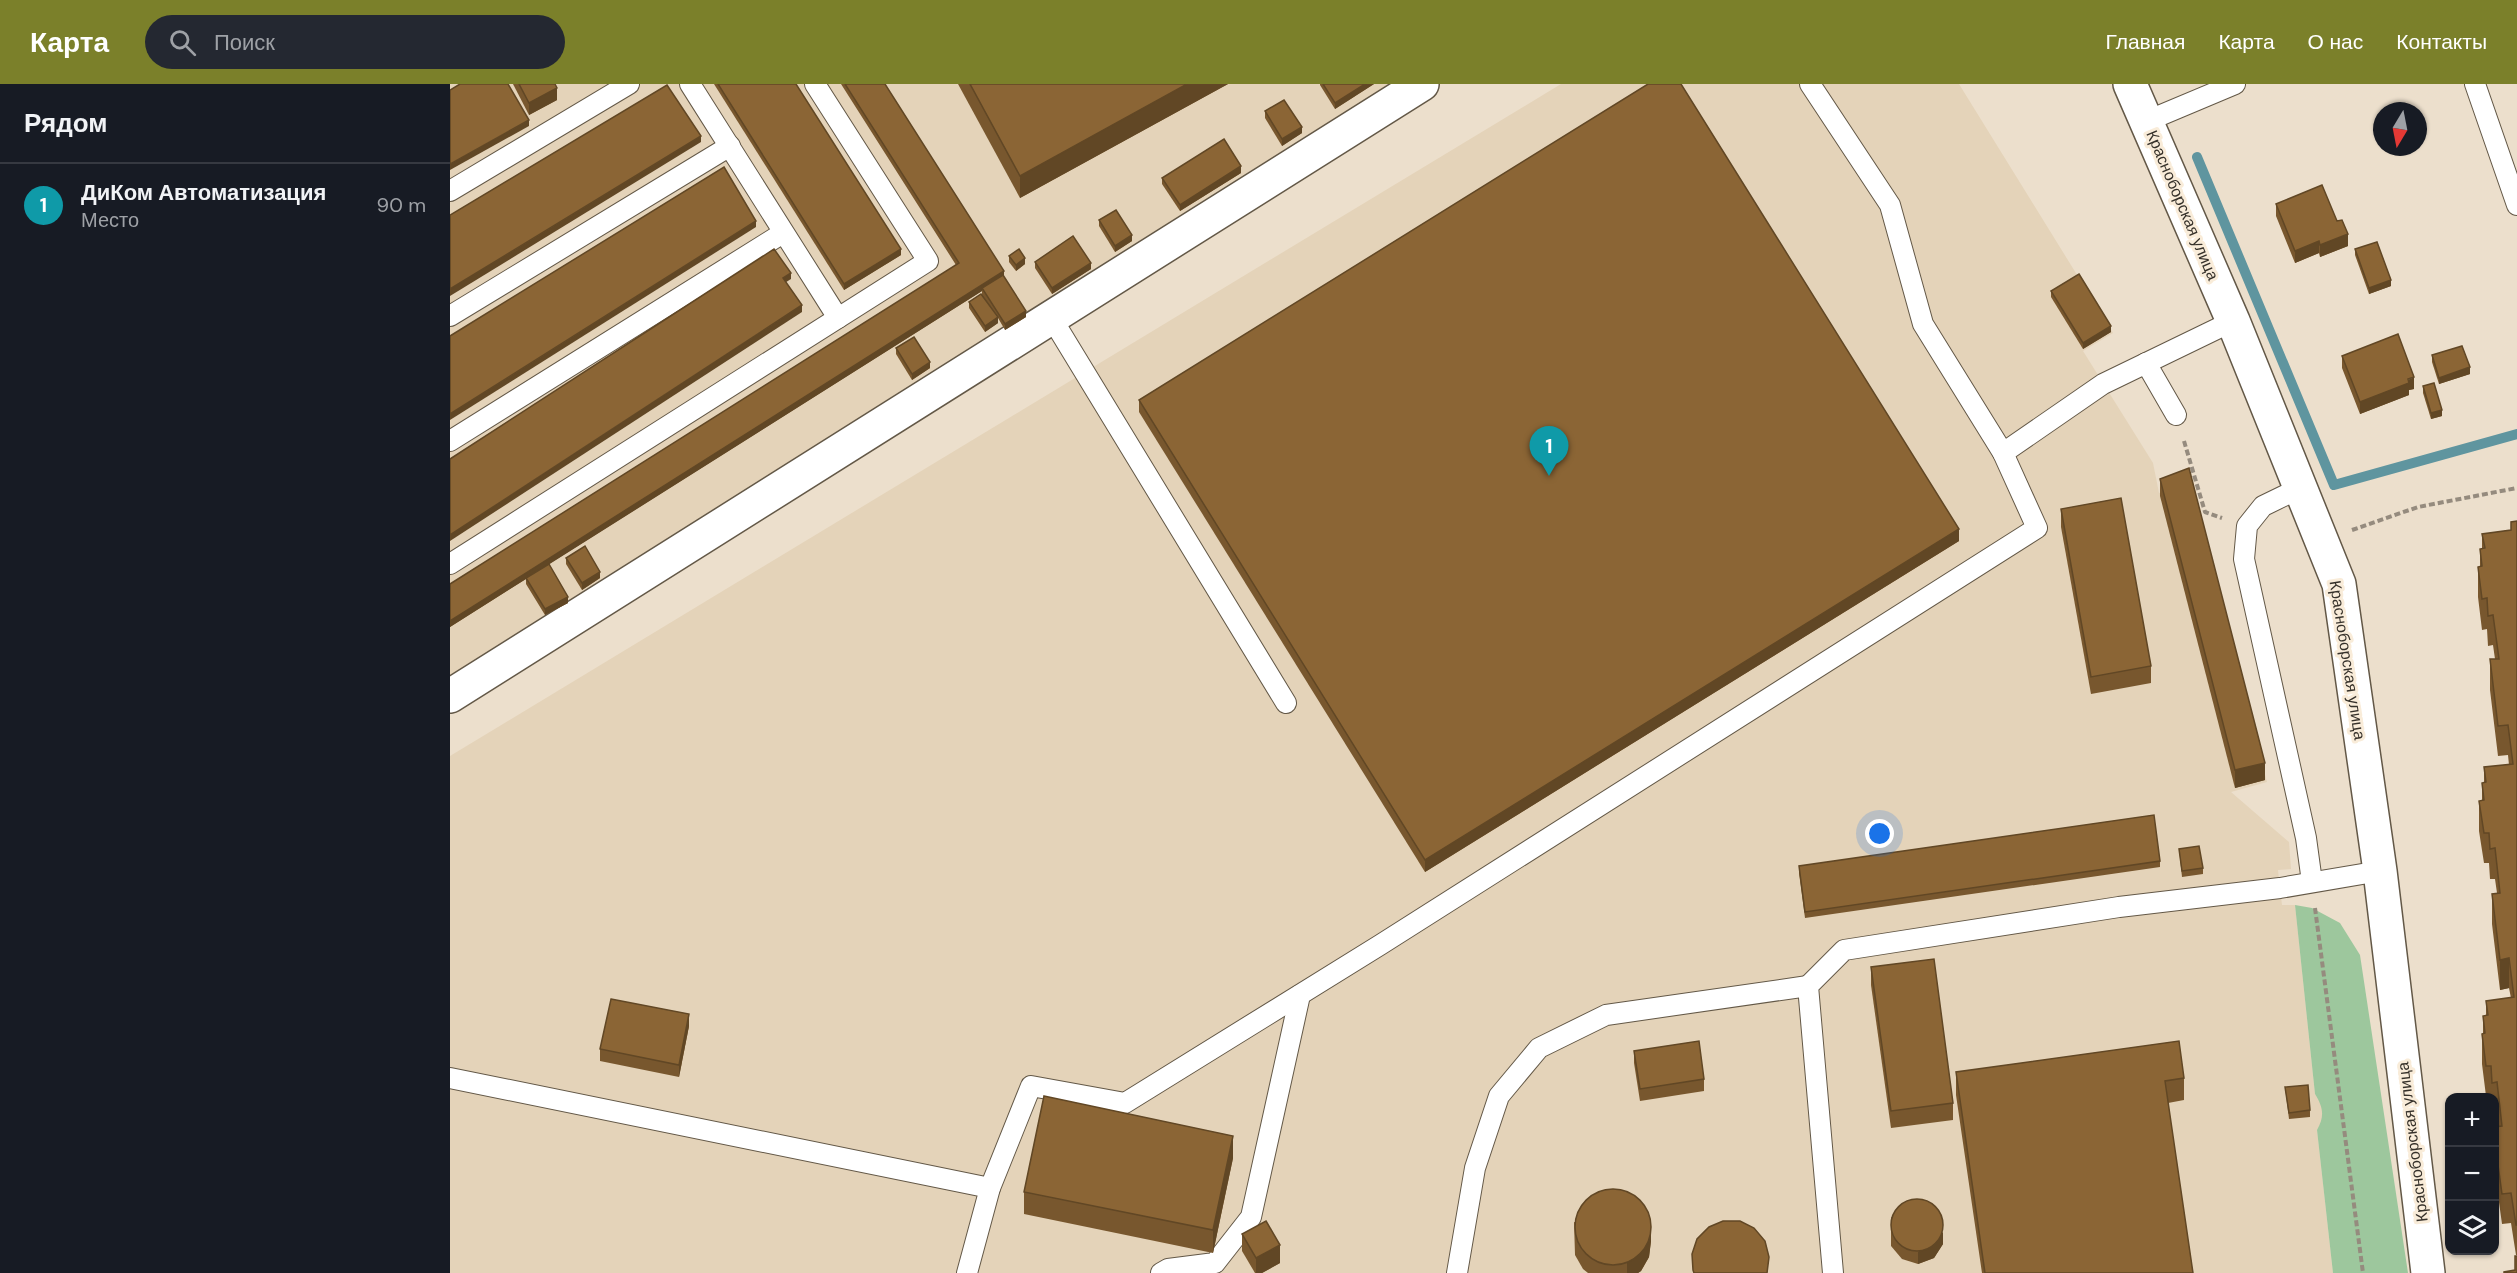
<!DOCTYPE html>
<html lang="ru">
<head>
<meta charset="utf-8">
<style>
	:root { --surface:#171b24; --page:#242831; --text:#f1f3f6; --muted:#9ea1a6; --line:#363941; --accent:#7b802a }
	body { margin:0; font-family:"DM Sans",sans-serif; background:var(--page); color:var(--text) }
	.controls { position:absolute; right:18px; bottom:18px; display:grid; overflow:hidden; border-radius:12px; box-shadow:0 2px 4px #0004 }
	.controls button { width:54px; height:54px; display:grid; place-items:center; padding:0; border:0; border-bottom:2px solid var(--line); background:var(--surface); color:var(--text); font:30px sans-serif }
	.compass { position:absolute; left:1923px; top:18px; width:54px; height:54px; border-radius:50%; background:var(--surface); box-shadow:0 2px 4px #0004; rotate:190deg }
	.you { position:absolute; left:1430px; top:750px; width:21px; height:21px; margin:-15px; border:4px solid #fff; border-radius:50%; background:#1a73e8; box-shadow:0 0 0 9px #1a73e833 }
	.badge { display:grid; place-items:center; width:39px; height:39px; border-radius:50%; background:var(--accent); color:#fff; font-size:20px; font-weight:700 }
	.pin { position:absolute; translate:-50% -50px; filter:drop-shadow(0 2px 3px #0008) }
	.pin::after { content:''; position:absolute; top:32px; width:21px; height:18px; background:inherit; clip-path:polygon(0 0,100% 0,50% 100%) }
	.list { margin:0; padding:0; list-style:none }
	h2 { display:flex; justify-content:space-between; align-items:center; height:78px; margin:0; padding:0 24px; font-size:26px }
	h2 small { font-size:20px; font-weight:400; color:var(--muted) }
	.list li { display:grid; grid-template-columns:39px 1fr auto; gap:18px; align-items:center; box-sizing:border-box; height:84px; padding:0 24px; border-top:2px solid var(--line) }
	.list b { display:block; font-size:22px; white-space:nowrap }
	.list p { margin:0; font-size:20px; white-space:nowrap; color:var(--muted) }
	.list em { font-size:20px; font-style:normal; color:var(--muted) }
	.icon { flex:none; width:33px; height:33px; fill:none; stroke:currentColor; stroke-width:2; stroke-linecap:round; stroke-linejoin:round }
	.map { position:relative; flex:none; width:2067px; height:1189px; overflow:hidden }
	header { display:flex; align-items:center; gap:36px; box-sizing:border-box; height:84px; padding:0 30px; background:var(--accent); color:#fff }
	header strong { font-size:28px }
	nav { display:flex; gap:33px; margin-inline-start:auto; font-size:21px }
	.search { width:420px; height:54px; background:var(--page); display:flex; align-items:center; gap:15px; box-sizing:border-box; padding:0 21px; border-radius:33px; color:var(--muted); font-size:22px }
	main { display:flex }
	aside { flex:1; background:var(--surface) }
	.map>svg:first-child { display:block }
	.built { fill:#e4d3b9 }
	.green { fill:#9dc79d }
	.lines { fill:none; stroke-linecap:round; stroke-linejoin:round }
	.stream { stroke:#5f959f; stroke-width:10 }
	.service-casing { stroke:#635847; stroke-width:22 }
	.minor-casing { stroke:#635847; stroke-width:36 }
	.tertiary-casing { stroke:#635847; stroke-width:36 }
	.path { stroke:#958b7e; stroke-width:4; stroke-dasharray:6 3; stroke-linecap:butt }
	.service { stroke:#fff; stroke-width:20 }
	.minor { stroke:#fff; stroke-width:33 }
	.tertiary { stroke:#fff; stroke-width:33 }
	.wall { fill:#78572e }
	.shaded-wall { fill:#614725 }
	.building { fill:#8b6535; stroke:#614725; stroke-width:1.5 }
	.labels { text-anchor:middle; stroke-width:6; stroke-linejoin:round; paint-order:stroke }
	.street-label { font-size:16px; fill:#36312a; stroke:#f9ecd9 }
</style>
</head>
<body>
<header>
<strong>Карта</strong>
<div class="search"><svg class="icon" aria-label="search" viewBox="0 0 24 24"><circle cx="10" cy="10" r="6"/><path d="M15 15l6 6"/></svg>Поиск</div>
<nav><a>Главная</a><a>Карта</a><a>О нас</a><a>Контакты</a></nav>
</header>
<main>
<aside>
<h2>Рядом<small></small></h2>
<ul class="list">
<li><span class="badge" style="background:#0f9aa8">1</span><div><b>ДиКом Автоматизация</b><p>Место</p></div><em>90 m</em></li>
</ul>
</aside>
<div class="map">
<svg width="2067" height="1189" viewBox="0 0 2067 1189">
	<rect width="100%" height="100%" fill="#ecdfcc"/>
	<g class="built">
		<path d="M0,0H956L0,600Z"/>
		<path d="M1111,0H1509L1663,249L1633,267L1703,379L1709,409L1740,399L1817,698L1781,708L1839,758L1841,785L1828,786L1830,804L1832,821H1845L1865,1010L1872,1022L1873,1036L1867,1046L1883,1189H0V672Z"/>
	</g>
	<path class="green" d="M1845,821L1862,824L1890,839L1910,871L1958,1189H1883L1867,1046C1875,1032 1873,1023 1865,1010Z"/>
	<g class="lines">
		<path class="stream" d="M1747,73L1884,401L2067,350"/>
		<g class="service-casing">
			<g id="service">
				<path d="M240,0L388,234"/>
				<path d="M2025,0L2067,121"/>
				<path d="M1697,37L1785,0"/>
				<path d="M0,107L179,0"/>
				<path d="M0,232L280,62"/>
				<path d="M601,233L836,619"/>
				<path d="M1696,279L1726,331"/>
				<path d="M0,357L333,149"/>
				<path d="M1553,369L1653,300L1783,237"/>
				<path d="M1850,404L1813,422L1797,442L1794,475L1856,754L1862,798"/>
				<path d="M0,480L478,177L365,0"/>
				<path d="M0,994L540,1104"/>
				<path d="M517,1189L540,1104L581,1002L675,1019L930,861L1587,444L1553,369L1473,240L1440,121L1360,0"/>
				<path d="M711,1189L718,1185L765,1179L801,1133L850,911"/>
				<path d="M1007,1189L1025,1084L1049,1012L1089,964L1156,931L1358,902"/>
				<path d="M1383,1189L1358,902L1394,866L1669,823L1830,804L1930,787"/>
			</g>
		</g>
		<g class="minor-casing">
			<path id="minor" d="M0,612L972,0"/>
		</g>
		<g class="tertiary-casing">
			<path id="tertiary" d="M1680,0L1783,237L1889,500L1930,787L1978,1189"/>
		</g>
		<g class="path">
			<path d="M1734,357L1755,428L1772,434"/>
			<path d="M1902,446L1968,423L2067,404"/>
			<path d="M1865,824L1913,1189"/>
		</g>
		<use href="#service" class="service"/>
		<use href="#minor" class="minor"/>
		<use href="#tertiary" class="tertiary"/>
	</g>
	<g class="wall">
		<path d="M63,0H105L107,16L79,31Z"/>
		<path d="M264,0H346L451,171L394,206Z"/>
		<path d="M391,0H435L554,193L576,233L555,246L548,234V239L535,248L519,224V218L532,210V207L99,480L118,519L95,531L76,500V495L0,543V500L506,181Z"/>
		<path d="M508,0H778L570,114Z"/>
		<path d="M870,0H924L885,25L870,1Z"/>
		<path d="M815,27L852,49L832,62L815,34Z"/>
		<path d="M791,89L730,127L712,100V94Z"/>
		<path d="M1826,120L1898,162L1870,173L1869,169L1845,179L1826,132Z"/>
		<path d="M649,136L682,157L665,168L649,142Z"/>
		<path d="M1905,165L1941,202L1919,210L1905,171Z"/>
		<path d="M559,172L575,180L566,187L559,178Z"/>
		<path d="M585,178L641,185L602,210L585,184Z"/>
		<path d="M1601,207L1661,248L1633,265L1601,213Z"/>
		<path d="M446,264L480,284L462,296L446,270Z"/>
		<path d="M1982,271L2020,290L1989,300L1982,278Z"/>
		<path d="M1892,272L1964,305L1959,306V311L1910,330L1892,284Z"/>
		<path d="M1973,302L1992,332L1981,335L1973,309Z"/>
		<path d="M689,316L1509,457L975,788L689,328Z"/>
		<path d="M1710,395L1815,696L1785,704L1710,412Z"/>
		<path d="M1611,425L1701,582V599L1641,610L1611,443Z"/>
		<path d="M2067,437V1171H2066L2061,1139L2052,1140L2044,1082V1043L2048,1042L2047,1028L2044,1029V1014H2041V1012H2036L2032,980V950H2033V932H2036V917L2061,914L2059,904L2050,906L2042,840V810L2047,809L2045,795H2040L2039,779H2034L2029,747V717H2032V699H2034V683L2059,681L2058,671L2048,672L2040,606V575H2045L2043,561L2038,562L2037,545L2032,546L2028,513V483L2030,482V465H2032V450L2061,446Z"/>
		<path d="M116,474L150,494L132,506L116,480Z"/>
		<path d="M1729,765L1753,784V790L1732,793Z"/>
		<path d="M1710,777V783L1355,834L1349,789V782Z"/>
		<path d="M1421,883L1503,1019V1036L1441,1044L1421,901Z"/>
		<path d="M239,942L229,993L150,977V965Z"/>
		<path d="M1184,967L1254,995V1007L1190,1017L1184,979Z"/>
		<path d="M1506,988L1734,994V1016L1718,1019L1743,1189H1532L1506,1011Z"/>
		<path d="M1835,1003L1860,1026V1033L1839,1035Z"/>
		<path d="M783,1074L763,1169L574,1130V1108Z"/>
		<path d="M1441,1133L1493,1160L1484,1174L1468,1180L1452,1175L1441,1162Z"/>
		<path d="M1124,1138L1201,1157L1199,1173L1191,1187L1188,1189H1138L1133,1185L1125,1171Z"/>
		<path d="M792,1150L830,1179L812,1189H805L792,1167Z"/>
	</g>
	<g class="shaded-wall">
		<path d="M737,0H778L570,114V92Z"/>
		<path d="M915,0H924L885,25V19Z"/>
		<path d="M107,4V16L79,31V19Z"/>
		<path d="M79,36V42L0,86V80Z"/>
		<path d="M852,43V49L832,62V55Z"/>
		<path d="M251,52V58L0,212V205Z"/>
		<path d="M791,82V89L730,127V121Z"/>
		<path d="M306,137V143L0,336V330Z"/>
		<path d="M1898,150V162L1870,173V161Z"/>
		<path d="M682,151V157L665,168V162Z"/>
		<path d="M1869,157V169L1845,179V167Z"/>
		<path d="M451,165V171L394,206V200Z"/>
		<path d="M575,174V180L566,187V181Z"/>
		<path d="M641,179V185L602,210V204Z"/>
		<path d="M554,187V193L532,204V207L0,543V537Z"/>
		<path d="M341,189V195L333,200V194Z"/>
		<path d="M1941,196V202L1919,210V204Z"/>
		<path d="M352,221V228L0,457V451Z"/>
		<path d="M576,227V233L555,246V240Z"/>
		<path d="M548,233V239L535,248V242Z"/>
		<path d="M1661,242V248L1633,265V259Z"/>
		<path d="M480,278V284L462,296V290Z"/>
		<path d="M2020,283V290L1989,300V294Z"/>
		<path d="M1964,293V305L1959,306V311L1910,330V318Z"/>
		<path d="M1992,326V332L1981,335V329Z"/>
		<path d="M1509,445V457L975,788V776Z"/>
		<path d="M150,488V494L132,506V499Z"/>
		<path d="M118,513V519L95,531V525Z"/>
		<path d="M1815,679V696L1785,704V686Z"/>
		<path d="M2059,874V904L2050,906V876Z"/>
		<path d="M239,930V942L229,993V981Z"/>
		<path d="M783,1052V1074L763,1169V1146Z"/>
		<path d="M1201,1140V1157L1199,1173L1191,1187L1188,1189H1177V1179Z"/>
		<path d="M1493,1148V1160L1484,1174L1468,1180V1168Z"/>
		<path d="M830,1161V1179L812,1189H806V1174Z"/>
	</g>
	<g class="building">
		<path d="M10,0H58L79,36L0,80V6Z"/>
		<path d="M69,0H105L107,4L79,19Z"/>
		<path d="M268,0H346L451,165L394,200Z"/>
		<path d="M395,0H435L554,187L0,537V500L509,179Z"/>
		<path d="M520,0H737L570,92Z"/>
		<path d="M873,0H915L885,19Z"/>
		<path d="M1198,0H1231L1509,445L975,776L689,316Z"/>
		<path d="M217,1L251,52L0,205V131Z"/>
		<path d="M834,16L852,43L832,55L815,27Z"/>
		<path d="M774,55L791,82L730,121L712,94Z"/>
		<path d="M274,83L306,137L0,330V252Z"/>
		<path d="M1872,101L1887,137L1892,136L1898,150L1870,161L1869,157L1845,167L1826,120Z"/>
		<path d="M666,126L682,151L665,162L649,136Z"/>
		<path d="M623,152L641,179L602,204L585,178Z"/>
		<path d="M1927,158L1941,196L1919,204L1905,165Z"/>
		<path d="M324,165L341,189L333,194L352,221L0,451V375Z"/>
		<path d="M569,165L575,174L566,181L559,172Z"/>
		<path d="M1629,190L1661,242L1633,259L1601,207Z"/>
		<path d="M553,191L576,227L555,240L532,204Z"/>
		<path d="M531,210L548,233L535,242L519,218Z"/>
		<path d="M1948,250L1964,293L1958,295L1959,299L1910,318L1892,272Z"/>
		<path d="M464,253L480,278L462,290L446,264Z"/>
		<path d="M2012,262L2020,283L1989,294L1982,271Z"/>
		<path d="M1984,299L1992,326L1981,329L1973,302Z"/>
		<path d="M1739,384L1815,679L1785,686L1710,395Z"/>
		<path d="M1671,414L1701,582L1641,593L1611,425Z"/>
		<path d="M2067,437V1141H2066L2061,1109L2052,1110L2044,1052V1043L2052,1042L2047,998L2042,999L2041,982H2036L2032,950L2035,949L2033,932L2038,931L2036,917L2064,913L2059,874L2050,876L2042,810L2050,809L2045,764L2040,765L2039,749H2034L2029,717L2034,716L2032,699L2036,698L2034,683L2063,680L2058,641L2048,642L2040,575H2049L2043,531L2038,532L2037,514L2032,515L2028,483L2032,482L2030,465L2035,464L2032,450L2061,446V438Z"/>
		<path d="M135,462L150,488L132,499L116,474Z"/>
		<path d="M99,480L118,513L95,525L76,494Z"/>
		<path d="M1704,731L1710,777L1355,828L1349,782Z"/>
		<path d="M1749,762L1753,784L1732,787L1729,765Z"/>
		<path d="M1484,875L1503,1019L1441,1027L1421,883Z"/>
		<path d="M161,915L239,930L229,981L150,965Z"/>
		<path d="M1249,957L1254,995L1190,1005L1184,967Z"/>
		<path d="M1729,957L1734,994L1715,997L1743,1189H1535L1506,988Z"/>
		<path d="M1858,1001L1860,1026L1839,1029L1835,1003Z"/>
		<path d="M594,1012L783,1052L763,1146L574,1108Z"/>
		<circle cx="1163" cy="1143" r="38"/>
		<circle cx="1467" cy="1141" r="26"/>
		<path d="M816,1137L830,1161L806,1174L792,1150Z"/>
		<path d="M1273,1137H1290L1304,1144L1315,1157L1319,1173L1317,1189H1244L1243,1186L1242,1170L1247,1155L1259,1143Z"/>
		<path d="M2065,1172H2067V1189H2054V1188L2065,1186Z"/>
	</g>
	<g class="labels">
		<g class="street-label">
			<text transform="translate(1733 121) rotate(67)" y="6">Красноборская улица</text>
			<text transform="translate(1898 576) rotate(81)" y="6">Красноборская улица</text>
			<text transform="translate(1962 1058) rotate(-97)" y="6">Красноборская улица</text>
		</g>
	</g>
</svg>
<div class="controls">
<button>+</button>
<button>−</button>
<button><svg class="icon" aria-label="layers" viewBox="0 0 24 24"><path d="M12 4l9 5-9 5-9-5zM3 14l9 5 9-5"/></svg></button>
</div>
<svg class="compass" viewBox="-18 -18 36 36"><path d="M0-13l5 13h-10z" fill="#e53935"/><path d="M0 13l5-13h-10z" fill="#9ea1a6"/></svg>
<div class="you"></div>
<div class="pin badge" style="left:1099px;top:392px;background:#0f9aa8">1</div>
</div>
</main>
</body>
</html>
